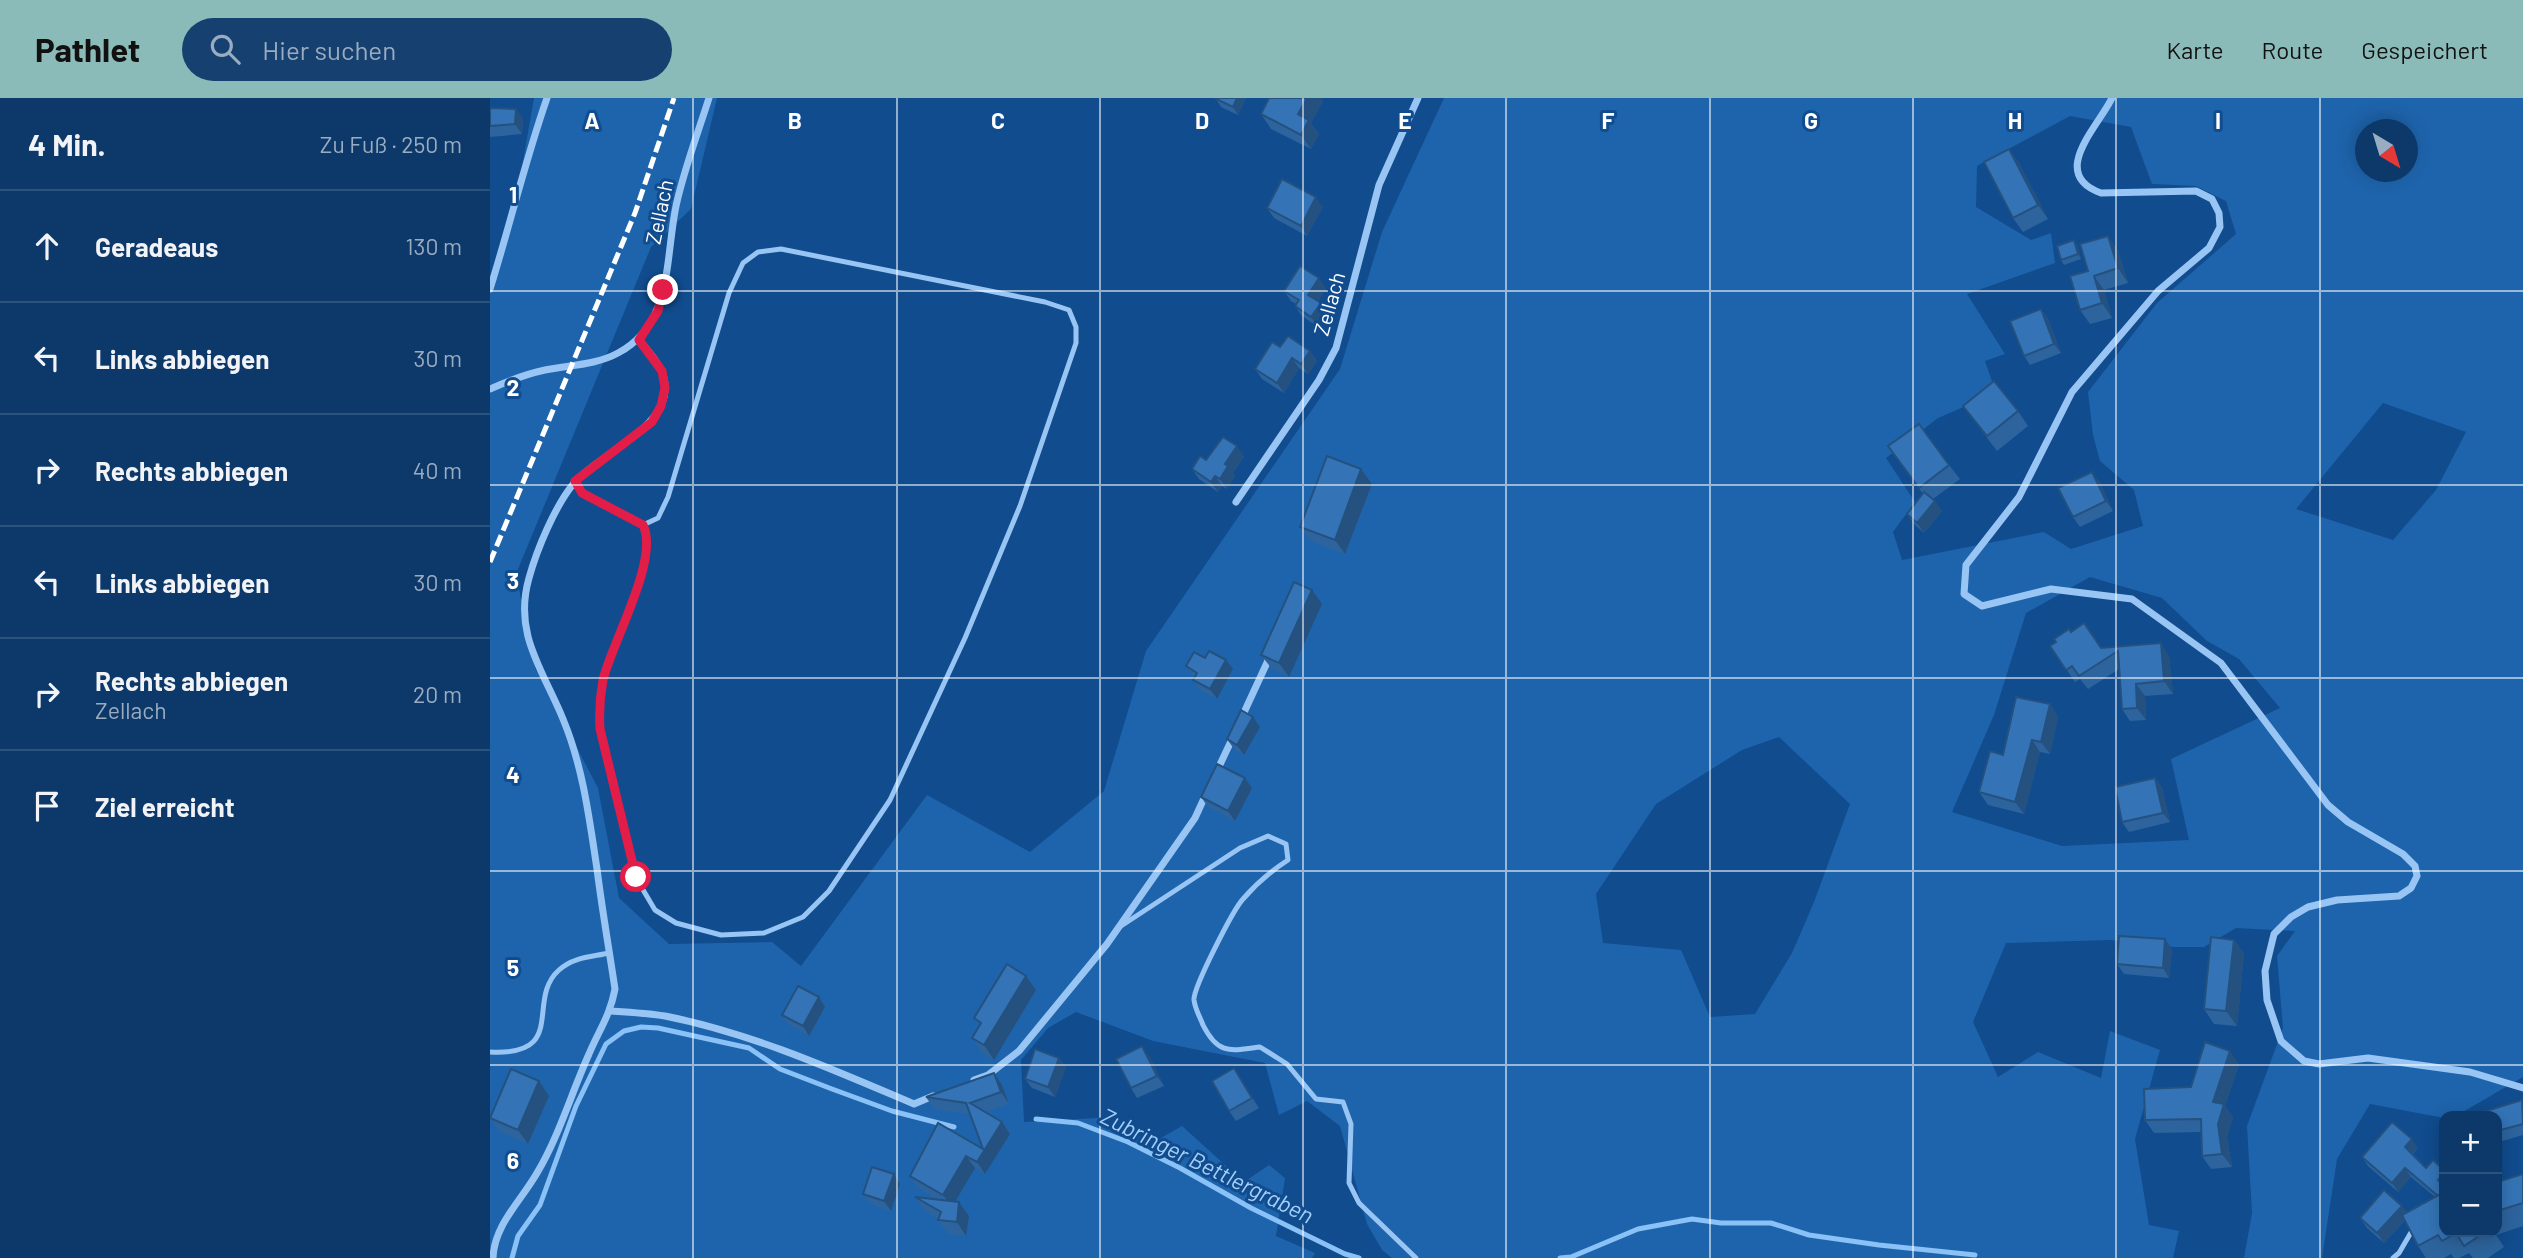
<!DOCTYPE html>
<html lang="de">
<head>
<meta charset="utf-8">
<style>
	:root { --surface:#0c396a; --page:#154070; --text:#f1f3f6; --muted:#9aacc1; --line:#2c537e; --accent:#8bbbb9 }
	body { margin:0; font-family:Barlow,sans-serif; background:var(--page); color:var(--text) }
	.controls { position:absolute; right:21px; bottom:21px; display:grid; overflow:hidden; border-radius:14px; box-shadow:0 4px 18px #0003 }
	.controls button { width:63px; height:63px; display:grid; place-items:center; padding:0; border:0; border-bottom:2px solid var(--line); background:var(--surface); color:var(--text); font:35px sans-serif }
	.compass { position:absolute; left:1865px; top:21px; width:63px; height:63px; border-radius:50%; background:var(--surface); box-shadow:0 4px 18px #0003; rotate:142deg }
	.stop { position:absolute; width:21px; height:21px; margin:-16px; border:5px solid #e11d48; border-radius:50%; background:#fff }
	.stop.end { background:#e11d48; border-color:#fff; box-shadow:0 2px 7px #0008 }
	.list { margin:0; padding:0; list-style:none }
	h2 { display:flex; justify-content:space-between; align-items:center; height:91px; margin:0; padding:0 28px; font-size:30px }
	h2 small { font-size:23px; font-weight:400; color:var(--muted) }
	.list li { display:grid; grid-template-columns:46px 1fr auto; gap:21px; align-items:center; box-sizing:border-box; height:112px; padding:0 28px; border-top:2px solid var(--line) }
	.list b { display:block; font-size:26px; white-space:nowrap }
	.list p { margin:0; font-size:23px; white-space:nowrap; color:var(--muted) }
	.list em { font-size:23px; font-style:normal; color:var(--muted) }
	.icon { flex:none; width:38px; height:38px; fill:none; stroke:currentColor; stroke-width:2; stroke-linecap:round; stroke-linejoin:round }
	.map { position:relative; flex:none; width:2033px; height:1160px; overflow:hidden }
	header { display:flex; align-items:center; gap:42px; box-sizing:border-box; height:98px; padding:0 35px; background:var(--accent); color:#111 }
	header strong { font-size:33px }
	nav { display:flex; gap:38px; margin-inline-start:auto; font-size:24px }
	.search { width:490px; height:63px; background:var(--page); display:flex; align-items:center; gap:18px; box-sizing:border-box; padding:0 24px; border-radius:38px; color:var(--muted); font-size:26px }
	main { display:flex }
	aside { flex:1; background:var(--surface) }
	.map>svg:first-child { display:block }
	.green { fill:#1e64ac; fill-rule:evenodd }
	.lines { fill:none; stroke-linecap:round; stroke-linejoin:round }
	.stream { stroke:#8ac1f6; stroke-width:5 }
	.service { stroke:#98c5f3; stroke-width:5 }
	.minor { stroke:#98c5f3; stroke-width:7 }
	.rail { stroke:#fff; stroke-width:5; stroke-dasharray:12 5; stroke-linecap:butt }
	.wall { fill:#2d649d }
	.shaded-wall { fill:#24517f }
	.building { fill:#3474b6; stroke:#24517f; stroke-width:2 }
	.route { stroke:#e11d48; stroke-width:9 }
	.grid { fill:none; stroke:#fff; stroke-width:2; stroke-opacity:0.55 }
	.labels { text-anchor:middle; stroke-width:6; stroke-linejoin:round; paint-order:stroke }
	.street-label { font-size:21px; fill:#fff; stroke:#104c8e }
	.water-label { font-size:23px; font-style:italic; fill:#a4cffa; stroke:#104c8e }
	.grid-label { font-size:23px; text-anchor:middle; font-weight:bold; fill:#fff; stroke:#104c8e; stroke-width:6; stroke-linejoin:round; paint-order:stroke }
</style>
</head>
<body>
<header>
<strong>Pathlet</strong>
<div class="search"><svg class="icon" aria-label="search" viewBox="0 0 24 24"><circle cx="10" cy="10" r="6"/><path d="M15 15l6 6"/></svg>Hier suchen</div>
<nav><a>Karte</a><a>Route</a><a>Gespeichert</a></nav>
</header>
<main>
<aside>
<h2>4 Min.<small>Zu Fuß · 250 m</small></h2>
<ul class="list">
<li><svg class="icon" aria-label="ahead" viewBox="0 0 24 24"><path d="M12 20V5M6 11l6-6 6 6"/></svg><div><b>Geradeaus</b></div><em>130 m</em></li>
<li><svg class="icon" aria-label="left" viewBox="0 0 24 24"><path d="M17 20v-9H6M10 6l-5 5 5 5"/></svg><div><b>Links abbiegen</b></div><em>30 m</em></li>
<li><svg class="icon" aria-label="right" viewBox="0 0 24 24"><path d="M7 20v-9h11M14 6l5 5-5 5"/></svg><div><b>Rechts abbiegen</b></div><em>40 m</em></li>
<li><svg class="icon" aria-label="left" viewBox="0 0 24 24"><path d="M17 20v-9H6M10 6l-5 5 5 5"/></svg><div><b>Links abbiegen</b></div><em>30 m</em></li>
<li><svg class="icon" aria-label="right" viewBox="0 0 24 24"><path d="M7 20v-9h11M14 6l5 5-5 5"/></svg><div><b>Rechts abbiegen</b><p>Zellach</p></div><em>20 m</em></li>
<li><svg class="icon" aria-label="arrive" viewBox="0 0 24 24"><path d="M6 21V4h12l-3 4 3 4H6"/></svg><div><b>Ziel erreicht</b></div></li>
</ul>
</aside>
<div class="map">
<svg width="2033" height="1160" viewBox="0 0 2033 1160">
	<rect width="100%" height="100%" fill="#104c8e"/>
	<path class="green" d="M44,0H227L201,111L161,149L26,476L45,570L108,690L129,800L179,846L282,844L311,868L437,697L540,754L614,693L656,553L850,271L892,134L954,0H2033V979L1966,1018L1954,1020L1880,1006L1847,1061L1832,1160H1754L1762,1115L1757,1028L1793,930L1787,858L1805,833L1746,830L1714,849H1683L1621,842L1516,845L1483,924L1508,979L1548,954L1611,980L1620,933L1670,952L1645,1041L1659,1127L1689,1133L1683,1160H902L892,1152L877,1126L850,1028L817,1003L789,1017L775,965L663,943L586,914L558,930L531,962L534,1024L607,1020L664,1044L692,1028L754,1084L779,1067L795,1080L786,1138L825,1155L822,1160H0V185L24,115ZM1580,18L1641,29L1662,86L1706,88L1736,103L1746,136L1667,205L1598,294L1603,337L1610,363L1644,392L1653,428L1581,451L1554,434L1412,462L1403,434L1425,404L1396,360L1448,320L1506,295L1495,263L1515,256L1477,196L1565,165L1561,135L1541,142L1486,109L1487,68ZM1876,32H1918V74H1876ZM1893,305L1976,334L1946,392L1903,442L1806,411ZM1600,479L1672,500L1717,543L1749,561L1790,610L1681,661L1699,742L1572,748L1462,714L1504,617L1536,515ZM1289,639L1360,706L1324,804L1302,855L1265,916L1220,919L1191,852L1113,845L1106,796L1166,706L1252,652Z"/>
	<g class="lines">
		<g class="stream">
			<path d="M546,1021L588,1025L638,1044L690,1070L761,1110L855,1156L869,1160"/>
			<path d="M22,1160L28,1138L50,1107L86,1008L116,946L134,933L151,929L168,930L259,950L290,971L342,991L402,1013L464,1029"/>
			<path d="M1070,1160L1081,1159L1148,1131L1202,1121L1231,1125H1281L1319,1137L1389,1147L1485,1157"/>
		</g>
		<g class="service">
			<path d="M85,383L92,395L153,427C170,461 122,544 113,582C110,598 109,615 110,631L146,780L165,812L186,825L231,837L274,835L313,819L339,793L400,702L475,540L530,408L586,245V229L579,212L555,204L291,151L268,154L253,165L239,195L178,399L168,420L153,427"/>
			<path d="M631,828L750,750L778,738L796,746L798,762C781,773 766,786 753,801C743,812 703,890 704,902C705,911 710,919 713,927C728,957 740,953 770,949L797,966L826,1001L853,1004L861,1026L859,1085L869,1105L926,1160"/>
			<path d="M0,954C79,958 35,902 69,872C83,859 101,859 119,855"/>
			<path d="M1903,1160L1909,1155L1923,1131"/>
		</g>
		<g class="minor">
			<path d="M1622,0C1608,29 1558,76 1611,95L1706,93L1722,101L1729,115L1730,129L1719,150L1668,193L1582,294L1529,399L1476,467L1474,496L1492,508L1561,491L1642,501L1731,565L1838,707L1858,724L1913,756L1925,768L1927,778L1921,790L1909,798L1847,802L1818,809L1801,819L1784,836L1775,873L1777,902L1791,943L1814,963L1829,966L1878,960L1980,974L2033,990"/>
			<path d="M0,191C20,127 35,63 57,0"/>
			<path d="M0,291C18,283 36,276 55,272C80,267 106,267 128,255C183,226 175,161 186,108C194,71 208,35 219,0"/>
			<path d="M746,404L829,282L846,250L889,87L928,0"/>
			<path d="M751,621L781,556"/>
			<path d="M726,675L743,639"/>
			<path d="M121,913C138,914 157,915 175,918C261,935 344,972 424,1006L443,998"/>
			<path d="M484,982L498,977L529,953L617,846L705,720L716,696"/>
			<path d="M3,1160C4,1127 31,1103 47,1075C69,1038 81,996 99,956C109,932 120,918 125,891C119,851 112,811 107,771C99,719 93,669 73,621C53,572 23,536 39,480C47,451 65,408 84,385C110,354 195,324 171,272C166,261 157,251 149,242"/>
		</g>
		<path class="rail" d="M0,464L145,115L184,0"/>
	</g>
	<g class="wall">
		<path d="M724,0H756L748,17L731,9L726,1Z"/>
		<path d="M833,3L821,25L829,36L821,51L781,31L771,16Z"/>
		<path d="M0,10L33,20L32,36L0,39Z"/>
		<path d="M1519,51L1529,65L1558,121L1533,134L1523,120Z"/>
		<path d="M833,109L817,138L784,120L777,110Z"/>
		<path d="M1618,138L1628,153L1638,185L1614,192L1622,220L1600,226L1590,212L1598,173Z"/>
		<path d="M1584,142L1587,147L1591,161L1574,167L1571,162Z"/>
		<path d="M836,190L828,203L837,215L828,229L812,218L805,208L806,206L801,203L794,193Z"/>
		<path d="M1551,211L1558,221L1571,255L1540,267L1534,258Z"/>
		<path d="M790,249L820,253L827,263L818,276L809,270L794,295L772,281L765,271Z"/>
		<path d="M1473,308L1528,313L1538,328L1507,353Z"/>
		<path d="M1398,348L1459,367L1470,381L1443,401L1452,413L1434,435L1424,426L1417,416L1433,396Z"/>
		<path d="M754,358L743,375L745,378L737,391L732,388L728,394L709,381L702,371L716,362Z"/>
		<path d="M1609,383L1623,413L1590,429L1583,419Z"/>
		<path d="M882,386L855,456L821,443L810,429Z"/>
		<path d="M832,506L799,579L782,571L771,557Z"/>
		<path d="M1581,534L1611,550L1679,558L1683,596L1655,598L1656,622L1640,623L1632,611L1629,571L1598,591L1590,581L1585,584L1560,548Z"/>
		<path d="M715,560L743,571L727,601L710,592L703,582L705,579L696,568Z"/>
		<path d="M1560,606L1568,619L1560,656L1550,654L1534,716L1498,707L1489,694L1513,657Z"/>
		<path d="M770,629L754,657L744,651L737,641Z"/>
		<path d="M755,680L762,690L745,723L718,709L711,699Z"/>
		<path d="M1665,680L1672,690L1680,724L1639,734L1632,724Z"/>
		<path d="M1744,842L1754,856L1747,928L1724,926L1714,911Z"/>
		<path d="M1682,851L1679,880L1634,876L1627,866Z"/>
		<path d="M536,878L546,892L504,962L492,955L482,940L490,928L484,920Z"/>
		<path d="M329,899L335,909L319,938L298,926L292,917Z"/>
		<path d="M659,958L674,988L647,1000L641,990Z"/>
		<path d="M569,960L576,969L565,999L542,990L535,981Z"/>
		<path d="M1749,966L1735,1008L1743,1019L1737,1039L1742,1069L1721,1071L1712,1058L1711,1034L1664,1035L1655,1022L1701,989Z"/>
		<path d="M504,975L512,987L519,1006L496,1014L512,1024L520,1036L495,1076L485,1070L465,1103L469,1104L479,1118L476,1138L458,1136L448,1121L435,1113L425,1099L449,1102L428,1090L420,1078L493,1051L480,1016L444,1011L436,999Z"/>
		<path d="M751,980L769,1010L746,1023L739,1013Z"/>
		<path d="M59,998L38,1046L10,1034L0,1020Z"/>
		<path d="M2033,1004V1037L2009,1044L2007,1041V1018Z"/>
		<path d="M1928,1050L1923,1056L1936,1070L1943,1062L1954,1134H2007V1084L2033,1076V1128L2006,1137L2014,1149L1998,1160H1983L1979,1155L1969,1160H1964L1961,1156L1954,1160H1936L1928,1148L1915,1122L1894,1145L1877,1130L1870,1120L1912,1108L1917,1115L1945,1099L1921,1079L1908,1094L1878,1068L1872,1059Z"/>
		<path d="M404,1076L410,1086L401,1113L380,1106L373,1096Z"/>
	</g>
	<g class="shaded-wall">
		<path d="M747,0H756L748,17L743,9Z"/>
		<path d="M817,0H831L833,3L821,25L829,36L821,51L811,37L808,16Z"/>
		<path d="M26,11L33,20L32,36L25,26Z"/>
		<path d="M1519,51L1529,65L1558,121L1548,107Z"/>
		<path d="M826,99L833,109L817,138L811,128Z"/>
		<path d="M1618,138L1628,153L1638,185L1628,170Z"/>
		<path d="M1584,142L1587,147L1591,161L1588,156Z"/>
		<path d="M1604,178L1614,192L1622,220L1612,205Z"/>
		<path d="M829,180L836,190L825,207L818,197Z"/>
		<path d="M831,205L837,215L828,229L821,219Z"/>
		<path d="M1551,211L1558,221L1571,255L1564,246Z"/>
		<path d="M820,253L827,263L818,276L811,266Z"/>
		<path d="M802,260L809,270L794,295L787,285Z"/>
		<path d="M747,348L754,358L743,375L745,378L737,391L730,381L735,366Z"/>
		<path d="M871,371L882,386L855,456L845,442Z"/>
		<path d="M1602,374L1609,383L1623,413L1616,403Z"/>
		<path d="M725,378L732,388L728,394L721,384Z"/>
		<path d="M1445,403L1452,413L1434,435L1427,425Z"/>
		<path d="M822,492L832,506L799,579L789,565Z"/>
		<path d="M1671,545L1679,558L1683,596L1674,583Z"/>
		<path d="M736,562L743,571L727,601L720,591Z"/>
		<path d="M1646,586L1655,598L1656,622L1647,610Z"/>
		<path d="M1560,606L1568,619L1560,656L1551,644Z"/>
		<path d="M763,619L770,629L754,657L747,647Z"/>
		<path d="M1542,642L1550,654L1534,716L1525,704Z"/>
		<path d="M755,680L762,690L745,723L738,713Z"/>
		<path d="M1665,680L1672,690L1680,724L1673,715Z"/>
		<path d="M1675,841L1682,851L1679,880L1673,870Z"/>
		<path d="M1744,842L1754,856L1747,928L1736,913Z"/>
		<path d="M536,878L546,892L504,962L494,947Z"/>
		<path d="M329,899L335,909L319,938L313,928Z"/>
		<path d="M652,948L659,958L674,988L667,978Z"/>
		<path d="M1740,953L1749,966L1735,1008L1743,1019L1737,1039L1742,1069L1732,1056L1723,1004Z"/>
		<path d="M569,960L576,969L565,999L558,989Z"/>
		<path d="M744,970L751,980L769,1010L762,1000Z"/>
		<path d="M504,975L512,987L519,1006L511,994Z"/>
		<path d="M49,983L59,998L38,1046L28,1032Z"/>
		<path d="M512,1024L520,1036L495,1076L487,1064Z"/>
		<path d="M1922,1041L1928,1050L1921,1057L1915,1049Z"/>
		<path d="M476,1058L485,1070L462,1109L453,1097Z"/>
		<path d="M1915,1070L1921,1079L1908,1094L1902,1085Z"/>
		<path d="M1954,1075V1091L1948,1082Z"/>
		<path d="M404,1076L410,1086L401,1113L394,1103Z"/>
		<path d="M469,1104L479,1118L476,1138L467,1124Z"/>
		<path d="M1912,1108L1919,1117L1894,1145L1887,1135Z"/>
	</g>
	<g class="building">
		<path d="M727,0H747L743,9L726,1Z"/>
		<path d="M779,0H817L808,16L819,22L811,37L771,16Z"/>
		<path d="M0,10L26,11L25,26L0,28Z"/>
		<path d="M1519,51L1548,107L1523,120L1494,64Z"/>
		<path d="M792,81L826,99L811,128L777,110Z"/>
		<path d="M1618,138L1628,170L1604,178L1612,205L1590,212L1580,178L1598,173L1590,146Z"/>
		<path d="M1584,142L1588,156L1571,162L1567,148Z"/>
		<path d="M810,168L829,180L818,197L831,205L821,219L805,208L809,202L794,193Z"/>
		<path d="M1551,211L1564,246L1534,258L1520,223Z"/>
		<path d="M798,238L820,253L811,266L802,260L787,285L765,271L782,244L790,249Z"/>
		<path d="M1504,283L1528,313L1497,338L1473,308Z"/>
		<path d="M1429,326L1459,367L1429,390L1398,348Z"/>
		<path d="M733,339L747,348L735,366L738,368L730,381L725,378L721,384L702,371L710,358L716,362Z"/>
		<path d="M837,358L871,371L845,442L810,429Z"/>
		<path d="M1602,374L1616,403L1583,419L1568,390Z"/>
		<path d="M1434,394L1445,403L1427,425L1417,416Z"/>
		<path d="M804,484L822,492L789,565L771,557Z"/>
		<path d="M1594,525L1611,550L1671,545L1674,583L1646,586L1647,610L1632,611L1628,553L1589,578L1582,568L1576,572L1560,548L1566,544L1564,541L1579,531L1581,534Z"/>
		<path d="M719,553L736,562L720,591L703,582L707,575L696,568L704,554L715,560Z"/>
		<path d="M1526,599L1560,606L1551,644L1542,642L1525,704L1489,694L1500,653L1513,657Z"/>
		<path d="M751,612L763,619L747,647L737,641Z"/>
		<path d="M727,666L755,680L738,713L711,699Z"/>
		<path d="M1665,680L1673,715L1632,724L1625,689Z"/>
		<path d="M1629,838L1675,841L1673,870L1627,866Z"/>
		<path d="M1721,839L1744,842L1736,913L1714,911Z"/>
		<path d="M517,866L536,878L494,947L482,940L491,925L484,920Z"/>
		<path d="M308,888L329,899L313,928L292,917Z"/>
		<path d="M1715,944L1740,953L1723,1004L1734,1006L1728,1026L1732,1056L1712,1058L1711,1021L1655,1022L1654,991L1701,989Z"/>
		<path d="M652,948L667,978L641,990L626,961Z"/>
		<path d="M545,951L569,960L558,989L535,981Z"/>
		<path d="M744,970L762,1000L739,1013L722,983Z"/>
		<path d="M21,971L49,983L28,1032L0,1020Z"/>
		<path d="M504,975L511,994L480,1005L512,1024L487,1064L476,1058L453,1097L420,1078L448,1025L493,1051L476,1005L436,999Z"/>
		<path d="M2032,1002L2033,1026L2007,1033V1018H1998L1996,1013Z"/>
		<path d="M1902,1024L1922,1041L1915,1049L1936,1070L1943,1062L1954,1072V1075L1948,1082L1954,1088V1094L1948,1098L1915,1070L1902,1085L1872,1059Z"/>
		<path d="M382,1069L404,1076L394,1103L373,1096Z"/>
		<path d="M2033,1076V1105L2007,1113V1084Z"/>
		<path d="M1894,1092L1912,1108L1887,1135L1870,1120Z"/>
		<path d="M1954,1094V1134H1995L1974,1148L1966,1135L1952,1143L1948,1137L1928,1148L1912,1117Z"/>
		<path d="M425,1099L469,1104L467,1124L448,1122L451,1114Z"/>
	</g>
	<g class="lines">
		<path class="route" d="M146,779L110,631C109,615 110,598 113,582C122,544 170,461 153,427L92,395L85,383L162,324L171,308L175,290L172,273L149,242L168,213L173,192"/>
	</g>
	<path class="grid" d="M203,0V1160M407,0V1160M610,0V1160M813,0V1160M1016,0V1160M1220,0V1160M1423,0V1160M1626,0V1160M1830,0V1160M0,193H2033M0,387H2033M0,580H2033M0,773H2033M0,967H2033"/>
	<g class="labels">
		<g class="street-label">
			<text transform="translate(170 114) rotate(-78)" y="7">Zellach</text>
			<text transform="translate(840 206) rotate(-74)" y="7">Zellach</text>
		</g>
		<g class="water-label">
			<text transform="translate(717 1068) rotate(26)" y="8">Zubringer Bettlergraben</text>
		</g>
	</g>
	<g class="grid-label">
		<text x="102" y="31">A</text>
		<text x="305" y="31">B</text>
		<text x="508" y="31">C</text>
		<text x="712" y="31">D</text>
		<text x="915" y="31">E</text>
		<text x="1118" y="31">F</text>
		<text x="1321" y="31">G</text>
		<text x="1525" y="31">H</text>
		<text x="1728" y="31">I</text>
		<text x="23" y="105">1</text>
		<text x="23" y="298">2</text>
		<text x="23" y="491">3</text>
		<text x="23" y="685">4</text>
		<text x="23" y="878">5</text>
		<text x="23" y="1071">6</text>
	</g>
</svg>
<div class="controls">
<button>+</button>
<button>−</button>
</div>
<svg class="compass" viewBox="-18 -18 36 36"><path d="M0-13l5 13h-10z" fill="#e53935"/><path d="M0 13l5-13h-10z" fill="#9aacc1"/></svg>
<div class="stop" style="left:146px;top:779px"></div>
<div class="stop end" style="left:173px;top:192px"></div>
</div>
</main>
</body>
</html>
